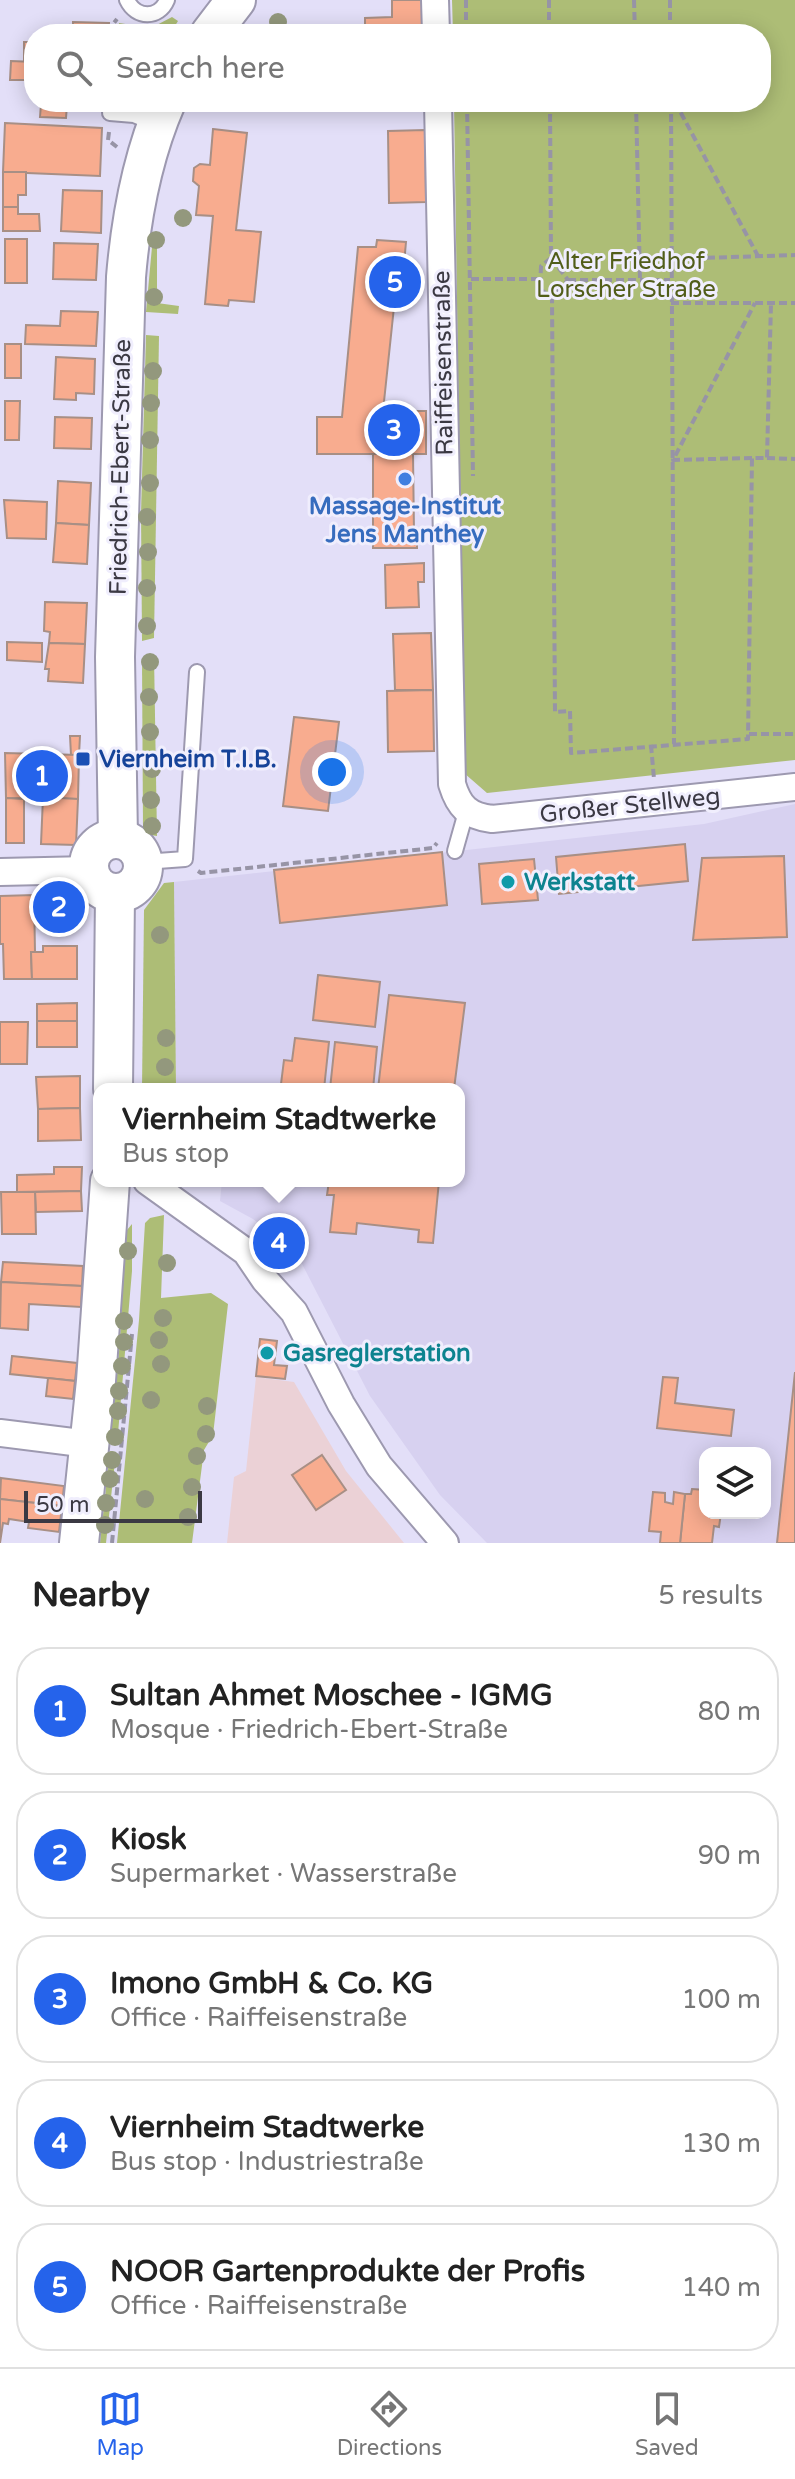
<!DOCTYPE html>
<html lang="en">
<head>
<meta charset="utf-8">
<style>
	:root { --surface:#fff; --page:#f6f6f6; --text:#222; --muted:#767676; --line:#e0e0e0; --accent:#2563eb }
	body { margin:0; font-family:"Varela Round",sans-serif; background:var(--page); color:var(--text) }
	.controls { position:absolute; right:24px; bottom:24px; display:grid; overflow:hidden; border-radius:16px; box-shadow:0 4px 20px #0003 }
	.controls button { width:72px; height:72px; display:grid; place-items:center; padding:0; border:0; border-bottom:2px solid var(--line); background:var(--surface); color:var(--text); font:40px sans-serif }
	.scale { position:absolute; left:24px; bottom:20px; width:178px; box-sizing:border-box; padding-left:8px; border:4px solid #3b3943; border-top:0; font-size:22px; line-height:28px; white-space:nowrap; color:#3b3943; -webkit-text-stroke:6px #f0eefd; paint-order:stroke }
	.you { position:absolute; left:332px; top:772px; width:28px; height:28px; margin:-20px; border:6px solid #fff; border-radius:50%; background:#1a73e8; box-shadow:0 0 0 12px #1a73e833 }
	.badge { display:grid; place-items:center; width:52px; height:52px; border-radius:50%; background:var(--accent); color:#fff; font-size:26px; font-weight:700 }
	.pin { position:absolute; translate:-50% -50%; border:4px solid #fff; box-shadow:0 2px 8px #0006 }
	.popup { position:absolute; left:93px; top:1083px; width:372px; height:104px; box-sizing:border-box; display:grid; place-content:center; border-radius:16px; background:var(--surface); filter:drop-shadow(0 2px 6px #0005); font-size:26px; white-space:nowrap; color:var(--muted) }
	.popup b { font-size:30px; color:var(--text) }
	.popup::after { content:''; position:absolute; left:50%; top:100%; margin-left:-16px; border:16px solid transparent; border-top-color:var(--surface) }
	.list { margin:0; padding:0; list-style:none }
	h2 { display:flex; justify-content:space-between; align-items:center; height:104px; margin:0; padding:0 32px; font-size:34px }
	h2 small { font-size:26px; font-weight:400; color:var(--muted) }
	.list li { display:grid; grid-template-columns:52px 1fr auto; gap:24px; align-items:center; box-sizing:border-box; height:128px; margin:0 16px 16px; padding:0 16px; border:2px solid var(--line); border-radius:32px }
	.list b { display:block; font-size:30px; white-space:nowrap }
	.list p { margin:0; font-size:26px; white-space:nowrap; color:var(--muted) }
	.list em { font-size:26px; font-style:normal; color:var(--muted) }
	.icon { flex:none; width:44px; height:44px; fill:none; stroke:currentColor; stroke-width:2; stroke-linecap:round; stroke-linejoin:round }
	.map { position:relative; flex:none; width:795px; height:1543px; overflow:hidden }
	.search { position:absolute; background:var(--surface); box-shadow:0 4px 20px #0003; left:24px; right:24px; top:24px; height:88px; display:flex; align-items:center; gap:20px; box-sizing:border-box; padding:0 28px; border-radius:32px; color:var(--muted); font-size:30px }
	.sheet { height:824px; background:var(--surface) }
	nav { display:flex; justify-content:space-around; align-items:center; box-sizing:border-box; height:112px; border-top:2px solid var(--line); background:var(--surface); font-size:22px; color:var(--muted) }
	nav a { display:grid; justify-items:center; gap:4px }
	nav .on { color:var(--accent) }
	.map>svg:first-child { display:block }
	.built { fill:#d7d1f0; fill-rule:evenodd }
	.industrial { fill:#ebd1d6 }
	.green { fill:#adbd76 }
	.building { fill:#f8ac8f; stroke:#a88f85; stroke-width:2 }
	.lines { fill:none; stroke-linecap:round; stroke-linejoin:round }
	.lane-casing { stroke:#9d99b0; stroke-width:18 }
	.street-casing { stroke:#9d99b0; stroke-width:30 }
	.secondary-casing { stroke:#9d99b0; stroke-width:42 }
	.path { stroke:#9794a6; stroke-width:4; stroke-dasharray:8 4; stroke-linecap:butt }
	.lane { stroke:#fff; stroke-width:14 }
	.street { stroke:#fff; stroke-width:26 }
	.secondary { stroke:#fff; stroke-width:38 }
	.tree { fill:#93987d }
	.shop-dot { fill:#3f7fe0; stroke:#f0eefd; stroke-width:3 }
	.transit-dot { fill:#1a4fb4; stroke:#f0eefd; stroke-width:3 }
	.culture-dot { fill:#0f9aa8; stroke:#f0eefd; stroke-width:3 }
	.labels { text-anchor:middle; stroke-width:6; stroke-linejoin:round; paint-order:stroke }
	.park-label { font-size:24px; fill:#515d19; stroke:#f0eefd }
	.street-label { font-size:24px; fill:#3b3943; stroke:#f0eefd }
	.shop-label { font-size:24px; font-weight:bold; fill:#366cbe; stroke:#f0eefd }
	.transit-label { font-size:24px; font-weight:bold; fill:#164399; stroke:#f0eefd; text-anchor:start }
	.culture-label { font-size:24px; font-weight:bold; fill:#0d838f; stroke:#f0eefd; text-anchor:start }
</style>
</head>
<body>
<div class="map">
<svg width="795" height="1543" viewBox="0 0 795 1543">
	<rect width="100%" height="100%" fill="#e3dff8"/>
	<path class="built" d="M795,804V1543H487L440,1495L370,1396L300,1260L286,1245L288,1240L275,1230L272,1234L253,1219L220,1201L222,1181H459V1089H176L174,882L704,824ZM705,1453H765V1513H705Z"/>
	<path class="industrial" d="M256,1377L294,1382L346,1471L404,1543H227L234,1477L246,1471Z"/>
	<g class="green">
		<path d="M452,0H795V760L487,793L464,773L454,102H761V34H453Z"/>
		<path d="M172,17L178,21L170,34H118L119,23L151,28Z"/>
		<path d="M153,236L157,239V303L179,306L178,314L146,312Z"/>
		<path d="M146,335L159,336L154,638L142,641L141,513Z"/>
		<path d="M154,655L157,836L150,835L143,828L142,660Z"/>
		<path d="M174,882L176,1089H142L144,910L164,883Z"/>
		<path d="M164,1215L161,1298L211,1293L228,1304L213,1435L204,1450L192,1543H117L139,1320L145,1223L150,1218Z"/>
		<path d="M132,1224V1271L117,1445L110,1444L120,1341L124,1245L127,1230Z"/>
		<path d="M110,1451L116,1452L106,1543H100Z"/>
	</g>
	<g class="building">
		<path d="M392,0H423V34H365V18L392,17Z"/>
		<path d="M73,22L109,23L108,34H73Z"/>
		<rect x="24" y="42" width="10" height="20"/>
		<path d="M11,61L34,62V80H10Z"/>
		<path d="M41,104L67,105L66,118L40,117Z"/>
		<path d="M5,123L102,128L100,176L3,172Z"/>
		<path d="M213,129L247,133L236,230L261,232L254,302L229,300L228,306L205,304L213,216L196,215L199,186L193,181L194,168L200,164L210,165Z"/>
		<path d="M425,130L426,202L389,203L388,131Z"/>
		<path d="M3,172H26V195H18V207H3Z"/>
		<path d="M63,190L102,191L101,233L61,231Z"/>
		<path d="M3,207H18V214H39L40,231H3Z"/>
		<rect x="5" y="239" width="22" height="44"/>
		<path d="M377,240L406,242L400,308L394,307L383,411H426V454H317V417H342L358,247H376Z"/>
		<path d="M54,243L98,244L96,280L53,279Z"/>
		<path d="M61,311L98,312L96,346L25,344L26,325L60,326Z"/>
		<rect x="5" y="344" width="16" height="34"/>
		<path d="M56,357L95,359L94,394L76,393V400L54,399Z"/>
		<path d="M5,401H20L19,440H5Z"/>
		<path d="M55,417L92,418L91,449L54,448Z"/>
		<path d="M373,454H413L414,533H417V548H373Z"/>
		<path d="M58,481L91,483L89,525L56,523Z"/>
		<path d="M4,500L47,502L46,539L7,538Z"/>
		<path d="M56,523L89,525L87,564L53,562Z"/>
		<path d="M424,563V582H418L419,607L386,608L385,565Z"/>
		<path d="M45,602L87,603L85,644L49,643L50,632L44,631Z"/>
		<path d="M431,633L433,690H395L393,634Z"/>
		<path d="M7,642L42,643V662L7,660Z"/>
		<path d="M49,643L85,644L83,683L48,681L49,669H45Z"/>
		<path d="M433,690L434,751L388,752L387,691Z"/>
		<path d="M294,717L339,722L328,811L283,806Z"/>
		<path d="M70,736H80L79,755H71Z"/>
		<path d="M5,753L79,755L78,799L6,798Z"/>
		<path d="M43,797L78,799L76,845L41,844Z"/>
		<path d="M6,798L24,799V843H6Z"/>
		<path d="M685,844L688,881L559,894L556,857Z"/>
		<path d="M442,852L447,905L280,923L274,870Z"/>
		<path d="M784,856L787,937L693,940L702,858Z"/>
		<path d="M534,859L538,900L482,904L479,864Z"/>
		<path d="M71,894L77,901V913L41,914V895Z"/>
		<path d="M34,895L35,952H31L32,979H4L3,944H0V896Z"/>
		<path d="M43,946H77V979H32L31,952H43Z"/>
		<path d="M318,975L380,982L375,1027L313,1020Z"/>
		<path d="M389,995L465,1003L454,1089H378Z"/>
		<path d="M77,1003V1021H37V1004Z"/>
		<rect x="37" y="1021" width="40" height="26"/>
		<path d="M0,1022H28L27,1064H0Z"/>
		<path d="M295,1038L329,1042L324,1089L281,1084L284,1060L292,1061Z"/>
		<path d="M335,1042L377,1047L373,1089H330Z"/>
		<path d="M80,1076V1108L38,1109L36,1077Z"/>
		<path d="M80,1108L81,1140L38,1141V1109Z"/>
		<path d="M54,1167H82L81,1191L17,1192V1175L54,1174Z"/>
		<path d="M329,1181H439L433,1243L418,1242L419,1230L357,1223L356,1234L330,1232L334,1195H327Z"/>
		<path d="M81,1191L82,1211L36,1212L35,1192Z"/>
		<path d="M1,1192H35L36,1234H2Z"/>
		<path d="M3,1262L83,1266L82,1286L1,1282Z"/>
		<path d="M1,1282L82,1286L81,1307L29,1304L28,1330L0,1328Z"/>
		<path d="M260,1339L277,1341L274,1365L287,1366L285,1379L256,1376Z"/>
		<path d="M12,1356L77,1363L75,1381L10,1374Z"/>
		<path d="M795,1372V1543H777Z"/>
		<path d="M663,1377L678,1378L675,1403L734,1410L731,1436L657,1428Z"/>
		<path d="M48,1378L75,1381L73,1399L46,1396Z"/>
		<path d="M322,1455L346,1490L316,1510L292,1475Z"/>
		<path d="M1,1478L64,1486L62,1506L0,1499Z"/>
		<path d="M692,1489L705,1490V1513H721L719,1527L714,1526L712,1543H680L685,1494H691Z"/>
		<path d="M653,1492L665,1493V1502L673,1504L674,1492L685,1494L680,1543H660L661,1532L649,1531Z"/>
		<path d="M0,1499L62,1506L59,1532L28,1528L29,1522L9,1519L8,1524L3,1523L0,1543Z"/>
	</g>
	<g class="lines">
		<g class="lane-casing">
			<g id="lane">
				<path d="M127,0C136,19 159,19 167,0"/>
				<path d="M110,113L134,115L156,124"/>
				<path d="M455,851L466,812"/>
				<path d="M144,862L185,859L197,672"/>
			</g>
		</g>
		<g class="street-casing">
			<g id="street">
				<path d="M435,0L436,34"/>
				<path d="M438,102L452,784C459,807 468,816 492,819L795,787"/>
				<path d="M0,872L89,870"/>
				<path d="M147,1181L246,1252L265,1280L294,1312L341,1404L379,1466L445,1543"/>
				<path d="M0,1433L89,1444"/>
			</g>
		</g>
		<g class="secondary-casing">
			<g id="secondary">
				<path d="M210,34L236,0"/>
				<path d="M118,838L115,657L126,277C131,217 142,157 166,102"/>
				<circle cx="116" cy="866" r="27"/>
				<path d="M113,1089L115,894"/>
				<path d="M79,1543L96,1381L110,1181"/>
			</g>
		</g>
		<g class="path">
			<path d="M466,0V34"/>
			<path d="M549,0V34"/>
			<path d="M634,0L635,34"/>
			<path d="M670,0V34"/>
			<path d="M113,34V24L117,19"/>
			<path d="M467,102L473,476"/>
			<path d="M550,102L551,258L541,266L540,289L552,298L555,712L570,711L571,753L748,739L752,458H767L771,303"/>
			<path d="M636,102L640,280"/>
			<path d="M671,102L674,744"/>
			<path d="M675,102L758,256"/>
			<path d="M109,132L108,140L117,147"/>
			<path d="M551,258L568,280L552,298"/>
			<path d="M671,259L795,255"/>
			<path d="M471,279H540"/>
			<path d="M568,280H670"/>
			<path d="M671,303H795"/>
			<path d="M752,458L673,460L755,303"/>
			<path d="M767,458L795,459"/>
			<path d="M749,734H795"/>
			<path d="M651,745L654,779"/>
			<path d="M198,871L201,873L433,848L437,843"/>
			<path d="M112,1543L132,1334"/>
		</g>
		<use href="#lane" class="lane"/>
		<use href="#street" class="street"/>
		<use href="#secondary" class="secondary"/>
	</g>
	<g class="tree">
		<circle cx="278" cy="22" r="9"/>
		<circle cx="183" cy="218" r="9"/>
		<circle cx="156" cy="240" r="9"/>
		<circle cx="154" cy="297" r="9"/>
		<circle cx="153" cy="371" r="9"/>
		<circle cx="151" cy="403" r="9"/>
		<circle cx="150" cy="440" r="9"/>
		<circle cx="150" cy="483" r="9"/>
		<circle cx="147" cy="517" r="9"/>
		<circle cx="148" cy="552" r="9"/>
		<circle cx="147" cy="588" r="9"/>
		<circle cx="147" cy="626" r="9"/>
		<circle cx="150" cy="662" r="9"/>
		<circle cx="149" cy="697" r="9"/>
		<circle cx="150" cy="732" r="9"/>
		<circle cx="152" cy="769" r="9"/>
		<circle cx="151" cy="800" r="9"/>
		<circle cx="152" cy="826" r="9"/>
		<circle cx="160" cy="935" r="9"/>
		<circle cx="166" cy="1038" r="9"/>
		<circle cx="165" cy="1067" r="9"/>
		<circle cx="128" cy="1251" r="9"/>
		<circle cx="167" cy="1263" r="9"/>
		<circle cx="163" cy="1318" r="9"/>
		<circle cx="124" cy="1321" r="9"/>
		<circle cx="159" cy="1340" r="9"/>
		<circle cx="124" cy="1342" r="9"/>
		<circle cx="161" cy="1364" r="9"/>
		<circle cx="122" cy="1366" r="9"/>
		<circle cx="119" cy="1391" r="9"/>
		<circle cx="151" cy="1400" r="9"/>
		<circle cx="207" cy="1406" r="9"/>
		<circle cx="118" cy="1411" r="9"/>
		<circle cx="206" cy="1434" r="9"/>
		<circle cx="115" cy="1437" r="9"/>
		<circle cx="197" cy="1456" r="9"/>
		<circle cx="112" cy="1460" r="9"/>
		<circle cx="110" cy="1479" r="9"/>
		<circle cx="192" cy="1487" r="9"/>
		<circle cx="145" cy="1499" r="9"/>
		<circle cx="106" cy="1503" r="9"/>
		<circle cx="188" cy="1517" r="9"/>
		<circle cx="105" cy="1525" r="9"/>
	</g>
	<circle class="shop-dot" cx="405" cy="479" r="8"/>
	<rect class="transit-dot" x="75" y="751" width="16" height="16" rx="4"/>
	<g class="culture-dot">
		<circle cx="508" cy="882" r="8"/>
		<circle cx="267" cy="1353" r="8"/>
	</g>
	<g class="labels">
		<g class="park-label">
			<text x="626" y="269">Alter Friedhof<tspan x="626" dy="28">Lorscher Straße</tspan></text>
		</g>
		<g class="street-label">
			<text transform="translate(443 363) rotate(-91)" y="8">Raiffeisenstraße</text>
			<text transform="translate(120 467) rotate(-89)" y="8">Friedrich-Ebert-Straße</text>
			<text transform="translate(630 805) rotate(-6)" y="8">Großer Stellweg</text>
		</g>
		<g class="shop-label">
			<text x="405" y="514">Massage-Institut<tspan x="405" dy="28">Jens Manthey</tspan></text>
		</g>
		<g class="transit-label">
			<text x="99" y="767">Viernheim T.I.B.</text>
		</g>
		<g class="culture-label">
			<text x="524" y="890">Werkstatt</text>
			<text x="283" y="1361">Gasreglerstation</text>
		</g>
	</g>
</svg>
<div class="controls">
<button><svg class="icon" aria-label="layers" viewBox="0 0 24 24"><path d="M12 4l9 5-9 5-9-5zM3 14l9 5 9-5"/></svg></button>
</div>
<div class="scale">50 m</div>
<div class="you"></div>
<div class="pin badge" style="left:42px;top:776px">1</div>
<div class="pin badge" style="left:59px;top:907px">2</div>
<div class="pin badge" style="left:394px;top:430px">3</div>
<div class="pin badge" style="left:279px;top:1243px">4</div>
<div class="popup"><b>Viernheim Stadtwerke</b>Bus stop</div>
<div class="pin badge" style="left:395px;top:282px">5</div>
<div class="search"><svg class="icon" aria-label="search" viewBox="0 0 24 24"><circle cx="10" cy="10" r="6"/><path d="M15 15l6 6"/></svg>Search here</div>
</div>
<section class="sheet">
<h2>Nearby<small>5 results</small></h2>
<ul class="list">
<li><span class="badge">1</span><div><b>Sultan Ahmet Moschee - IGMG</b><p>Mosque · Friedrich-Ebert-Straße</p></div><em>80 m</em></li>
<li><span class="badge">2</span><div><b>Kiosk</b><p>Supermarket · Wasserstraße</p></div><em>90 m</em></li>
<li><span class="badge">3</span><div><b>Imono GmbH &amp; Co. KG</b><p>Office · Raiffeisenstraße</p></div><em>100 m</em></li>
<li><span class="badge">4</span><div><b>Viernheim Stadtwerke</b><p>Bus stop · Industriestraße</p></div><em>130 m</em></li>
<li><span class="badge">5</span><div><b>NOOR Gartenprodukte der Profis</b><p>Office · Raiffeisenstraße</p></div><em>140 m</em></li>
</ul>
</section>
<nav>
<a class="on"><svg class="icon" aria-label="map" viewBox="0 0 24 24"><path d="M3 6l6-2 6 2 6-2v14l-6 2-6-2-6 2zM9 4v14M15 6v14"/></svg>Map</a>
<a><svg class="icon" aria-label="directions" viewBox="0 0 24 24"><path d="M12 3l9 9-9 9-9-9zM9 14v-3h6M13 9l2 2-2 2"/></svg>Directions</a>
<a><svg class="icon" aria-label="saved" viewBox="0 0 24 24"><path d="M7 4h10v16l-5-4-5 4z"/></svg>Saved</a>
</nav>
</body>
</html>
